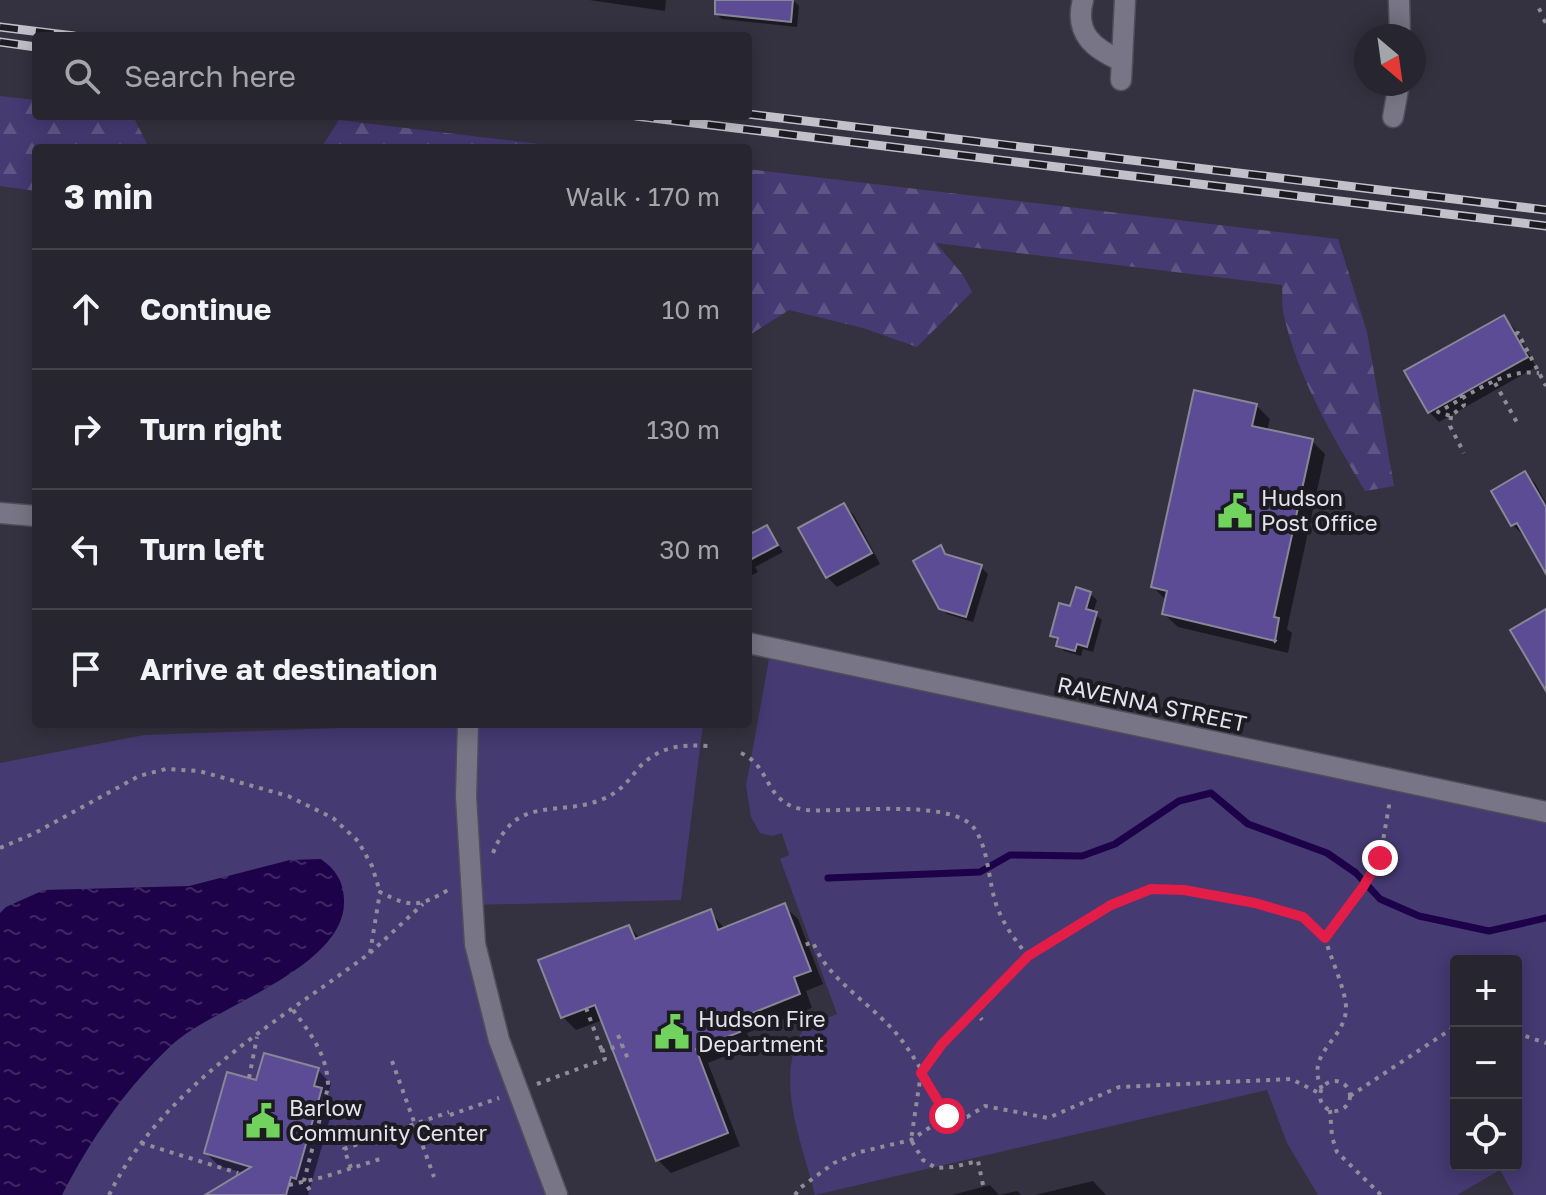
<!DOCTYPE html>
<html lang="en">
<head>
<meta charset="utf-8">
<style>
	:root { --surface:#272630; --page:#2f2e38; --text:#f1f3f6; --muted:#a4a5ab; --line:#43434c }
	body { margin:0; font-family:"Golos Text",sans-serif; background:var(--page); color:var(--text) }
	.controls { position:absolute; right:24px; bottom:24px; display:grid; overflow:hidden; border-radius:8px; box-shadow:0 4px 20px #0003 }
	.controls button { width:72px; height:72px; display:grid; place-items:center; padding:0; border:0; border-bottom:2px solid var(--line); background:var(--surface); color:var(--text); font:40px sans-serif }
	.compass { position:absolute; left:1354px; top:24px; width:72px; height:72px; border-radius:50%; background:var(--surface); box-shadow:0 4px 20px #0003; rotate:151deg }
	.stop { position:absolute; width:24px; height:24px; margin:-18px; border:6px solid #e11d48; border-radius:50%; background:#fff }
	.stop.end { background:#e11d48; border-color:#fff; box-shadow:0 2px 8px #0008 }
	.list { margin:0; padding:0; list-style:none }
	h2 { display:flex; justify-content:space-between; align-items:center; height:104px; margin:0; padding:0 32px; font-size:34px }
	h2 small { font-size:26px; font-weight:400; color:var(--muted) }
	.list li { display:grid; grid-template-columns:52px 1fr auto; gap:24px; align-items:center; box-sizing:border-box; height:120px; padding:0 32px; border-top:2px solid var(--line) }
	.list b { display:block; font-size:30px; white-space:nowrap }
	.list em { font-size:26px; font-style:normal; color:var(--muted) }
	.icon { flex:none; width:44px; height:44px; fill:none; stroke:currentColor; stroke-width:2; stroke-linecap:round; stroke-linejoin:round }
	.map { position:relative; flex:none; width:1546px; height:1195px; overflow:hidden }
	.search { position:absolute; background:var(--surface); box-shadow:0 4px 20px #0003; left:32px; top:32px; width:720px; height:88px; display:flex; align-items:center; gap:20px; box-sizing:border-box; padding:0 28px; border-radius:8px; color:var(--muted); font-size:30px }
	.panel { position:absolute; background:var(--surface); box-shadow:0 4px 20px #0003; left:32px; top:144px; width:720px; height:584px; border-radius:8px }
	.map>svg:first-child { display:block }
	.forest { fill:url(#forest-firs) }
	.park { fill:#453a72; fill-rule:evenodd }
	.water { fill:url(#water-ripples) }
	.shadow { fill:#0007 }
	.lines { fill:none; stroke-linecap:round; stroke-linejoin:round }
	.stream { stroke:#1d0249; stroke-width:7 }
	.building { fill:#5b4c95; stroke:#888797; stroke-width:2 }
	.minor-casing { stroke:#4f4e59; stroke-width:23 }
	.path { stroke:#8f8d99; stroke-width:4; stroke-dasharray:4 6; stroke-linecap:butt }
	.minor { stroke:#787686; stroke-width:20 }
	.rail-casing { stroke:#c2c1cb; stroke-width:9 }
	.rail { stroke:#1b1b21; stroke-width:6; stroke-dasharray:18; stroke-linecap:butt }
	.route { stroke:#e11d48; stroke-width:10 }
	.labels { text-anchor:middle; stroke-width:8; stroke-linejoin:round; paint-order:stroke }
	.poi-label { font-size:22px; fill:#e4e3ec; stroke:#1b1b21; text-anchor:start }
	.street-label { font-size:22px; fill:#e4e3ec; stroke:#1b1b21 }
</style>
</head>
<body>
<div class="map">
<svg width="1546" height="1195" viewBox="0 0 1546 1195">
	<defs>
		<pattern id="forest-firs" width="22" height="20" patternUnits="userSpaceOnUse" patternTransform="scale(2)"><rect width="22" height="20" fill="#453a72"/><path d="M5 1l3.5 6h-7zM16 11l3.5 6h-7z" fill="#605686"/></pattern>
		<pattern id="water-ripples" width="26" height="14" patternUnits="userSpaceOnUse" patternTransform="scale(2)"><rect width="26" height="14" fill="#1d0249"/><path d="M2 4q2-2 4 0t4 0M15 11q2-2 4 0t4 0" fill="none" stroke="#3e2763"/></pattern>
	</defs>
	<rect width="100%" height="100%" fill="#343240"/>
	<g class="forest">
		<path d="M0,96L36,100V116H133L149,148H36V191L0,186Z"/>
		<path d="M339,120L572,148H321Z"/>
		<path d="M748,169L1338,239L1367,332L1394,486L1365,491C1333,437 1298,378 1284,316C1281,306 1283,295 1282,285L936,243L963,275L972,292L917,347L863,328L789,310L748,336Z"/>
	</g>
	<g class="park">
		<path d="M771,648L1546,812V1195H1514L1500,1170L1457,1195H1318L1287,1143L1267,1090L815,1195C804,1150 781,1096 794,1050C796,1042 801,1034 804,1027L837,1014L780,859L789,855L782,833L772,836L760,833L751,817L746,786ZM1456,961H1516V1165H1456Z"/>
		<path d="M453,724H703L681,900L472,905L475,944L557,1195H0V763L144,735Z"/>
	</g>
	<path class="water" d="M321,859C336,870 343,881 344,899C348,967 215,1006 174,1043C128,1085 90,1140 62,1195H0V913L6,907L44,890L189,886L290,860Z"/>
	<g class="shadow">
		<path d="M589,0H666L665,11Z"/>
		<path d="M717,0H793L799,6L797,27L722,19L715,13Z"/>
		<path d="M1504,318L1514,328L1536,367L1439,422L1429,412Z"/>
		<path d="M1256,405L1270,419L1267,431L1312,441L1325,454L1287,629L1292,633L1288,653L1178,627L1164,614L1167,601L1153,587Z"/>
		<path d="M1525,473L1535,483L1546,503V565L1525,533L1523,535L1513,525Z"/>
		<path d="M844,505L854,515L880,564L837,587L827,577Z"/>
		<path d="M767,527L783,552L755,567L758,572L748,577V534Z"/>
		<path d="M940,548L948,557L981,567L988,574L973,622L947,614L940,607Z"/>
		<path d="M1090,594L1097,600L1093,613L1102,620L1093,652L1083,649L1081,656L1064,651L1052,635L1071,609Z"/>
		<path d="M784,906L798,919L823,984L806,991L812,1008L747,1033L752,1045L708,1063L740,1146L671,1173L658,1160L603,1020L576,1030L563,1017L629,927L641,939L710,912L725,929Z"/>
		<path d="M318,1070L331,1084L327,1097L334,1104L308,1195H209L244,1173L219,1166L206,1153L257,1083Z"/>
		<path d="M1093,1181L1106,1195H1035Z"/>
		<path d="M990,1185L999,1195L1017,1191L1021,1195H952Z"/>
	</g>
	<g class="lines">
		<path class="stream" d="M828,878L980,872L1010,855L1082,856L1115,844L1179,801L1211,793L1248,824L1327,853L1356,873L1380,899L1419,916L1489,931L1546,918"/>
	</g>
	<g class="building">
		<path d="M715,0H793L791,22L715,14Z"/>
		<path d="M1504,315L1528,357L1428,413L1404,371Z"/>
		<path d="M1194,390L1257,404L1252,426L1313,439L1274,617L1279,618L1275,641L1162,614L1167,591L1151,587Z"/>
		<path d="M1525,471L1546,507V574L1517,523L1511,526L1491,491Z"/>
		<path d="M844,503L872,553L826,578L798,528Z"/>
		<path d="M767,525L778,545L748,561V535Z"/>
		<path d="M941,545L945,554L982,565L966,617L939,609L913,561Z"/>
		<path d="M1076,587L1091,592L1086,609L1097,612L1087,647L1077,644L1075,651L1056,646L1058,638L1050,636L1059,603L1070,606Z"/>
		<path d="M1546,609V691L1510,630Z"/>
		<path d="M785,903L811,971L794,977L800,994L735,1020L740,1032L696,1049L728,1133L656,1161L595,1005L561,1018L538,960L629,925L635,939L711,909L718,930Z"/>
		<path d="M264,1053L319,1068L314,1086L322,1088L296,1179L291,1177L286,1195H205L251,1167L204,1153L227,1072L256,1080Z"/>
	</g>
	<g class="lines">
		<g class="minor-casing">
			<g id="minor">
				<path d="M1083,0C1074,34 1094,49 1122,61"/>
				<path d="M1399,0L1400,36"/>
				<path d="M1121,80L1125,0"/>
				<path d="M1393,117L1399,84"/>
				<path d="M0,513L36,516"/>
				<path d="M748,643L1546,812"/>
				<path d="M468,724L466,797L475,944L499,1040L557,1195"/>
			</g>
		</g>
		<g class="path">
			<path d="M1538,11L1546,7"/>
			<path d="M1543,22L1546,20"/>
			<path d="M1515,334L1518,333L1546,386"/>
			<path d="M1495,383L1519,426"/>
			<path d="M1461,394L1464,405L1451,416L1438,412C1469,396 1503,368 1539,373"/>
			<path d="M1451,416L1450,426L1464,453"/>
			<path d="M1275,641L1276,642"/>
			<path d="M741,753C773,767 763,805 807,810C842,813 952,798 974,828C989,849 988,880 996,904C1003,924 1015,940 1028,956C1058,938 1119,893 1152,889C1176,886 1282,905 1303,917C1311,921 1318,932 1325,938"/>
			<path d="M0,848L35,833L139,776L166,769L199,771L288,796L333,818L358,841L372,866L380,892"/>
			<path d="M493,853C516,793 558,818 603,799C618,793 627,783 636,771C656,747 680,744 709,746"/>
			<path d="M370,953L423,904"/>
			<path d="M586,1008L602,1051"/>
			<path d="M293,1010C311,1034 328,1056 328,1087L304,1181L313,1195"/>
			<path d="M975,1010L982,1020"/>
			<path d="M1516,1033L1546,1043"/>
			<path d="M618,1035L628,1059"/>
			<path d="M392,1061L434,1177"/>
			<path d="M249,1078L257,1037"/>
			<circle cx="1335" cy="1096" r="15"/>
			<path d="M537,1084L605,1059L602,1051L622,1045"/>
			<path d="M1322,1089C1304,1053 1344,1041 1346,1010C1347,992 1330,957 1325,938L1363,887L1380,858L1390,800"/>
			<path d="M1350,1096L1456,1026"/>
			<path d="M1330,1110L1332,1137L1337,1152L1381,1195"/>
			<path d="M450,1115L499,1098"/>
			<path d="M947,1116L967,1117L985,1106L1048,1118L1119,1087L1291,1079L1321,1094"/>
			<path d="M141,1143L238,1173"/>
			<path d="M351,1168L344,1149L449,1112"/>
			<path d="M289,1185L324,1177L380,1159"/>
			<path d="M983,1185L978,1161L953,1167L936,1168L923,1160L911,1140L921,1073L942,1044L1028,956"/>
			<path d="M109,1195C163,1086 276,1023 370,953L380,892C411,908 419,907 448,890"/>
			<path d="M795,1195L800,1188L834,1163L860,1152L911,1140L947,1116C933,1091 920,1065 903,1042C877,1006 829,983 813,942L802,946"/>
		</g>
		<use href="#minor" class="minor"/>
		<g class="rail-casing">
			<g id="rail">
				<path d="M0,27L74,36"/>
				<path d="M0,42L36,47"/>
				<path d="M748,114L1546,210"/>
				<path d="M636,116L1546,226"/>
			</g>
		</g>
		<use href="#rail" class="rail"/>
	</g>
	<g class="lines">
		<path class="route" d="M947,1116L921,1073L942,1044L1028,956L1111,905L1151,889L1184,890L1255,903L1303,917L1325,938L1363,887L1380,858"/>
	</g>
	<defs>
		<g id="civic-bare" transform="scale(2.76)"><path d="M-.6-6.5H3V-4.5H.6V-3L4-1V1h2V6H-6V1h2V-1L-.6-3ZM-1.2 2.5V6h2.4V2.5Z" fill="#71d35e" stroke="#1b1b21" stroke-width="2.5" paint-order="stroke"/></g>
	</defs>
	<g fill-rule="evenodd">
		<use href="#civic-bare" x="1235" y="511"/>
		<use href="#civic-bare" x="672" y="1032"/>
		<use href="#civic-bare" x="263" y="1121"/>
	</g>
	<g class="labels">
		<g class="poi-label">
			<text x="1261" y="506">Hudson<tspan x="1261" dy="25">Post Office</tspan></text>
			<text x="698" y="1027">Hudson Fire<tspan x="698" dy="25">Department</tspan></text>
			<text x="289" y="1116">Barlow<tspan x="289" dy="25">Community Center</tspan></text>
		</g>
		<g class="street-label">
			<text transform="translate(1152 704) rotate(12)" y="8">RAVENNA STREET</text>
		</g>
	</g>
</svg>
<div class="controls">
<button>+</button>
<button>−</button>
<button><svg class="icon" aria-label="locate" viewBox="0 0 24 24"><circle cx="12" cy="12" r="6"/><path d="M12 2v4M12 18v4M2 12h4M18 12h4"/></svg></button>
</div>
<svg class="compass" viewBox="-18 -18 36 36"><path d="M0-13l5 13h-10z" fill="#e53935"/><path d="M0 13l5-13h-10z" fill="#a4a5ab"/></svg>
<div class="stop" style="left:947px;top:1116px"></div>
<div class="stop end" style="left:1380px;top:858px"></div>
<div class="search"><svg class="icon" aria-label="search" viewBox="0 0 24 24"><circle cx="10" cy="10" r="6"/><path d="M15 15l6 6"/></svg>Search here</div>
<section class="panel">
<h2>3 min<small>Walk · 170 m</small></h2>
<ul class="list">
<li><svg class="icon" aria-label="ahead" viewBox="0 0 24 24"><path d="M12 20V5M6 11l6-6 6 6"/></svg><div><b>Continue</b></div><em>10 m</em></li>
<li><svg class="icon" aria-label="right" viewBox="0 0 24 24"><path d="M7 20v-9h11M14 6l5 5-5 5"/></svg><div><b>Turn right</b></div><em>130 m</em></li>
<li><svg class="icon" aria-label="left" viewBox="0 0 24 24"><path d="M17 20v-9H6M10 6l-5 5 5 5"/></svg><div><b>Turn left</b></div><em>30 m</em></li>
<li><svg class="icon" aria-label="arrive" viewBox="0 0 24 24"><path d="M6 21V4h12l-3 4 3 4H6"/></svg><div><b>Arrive at destination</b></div></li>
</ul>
</section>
</div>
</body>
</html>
